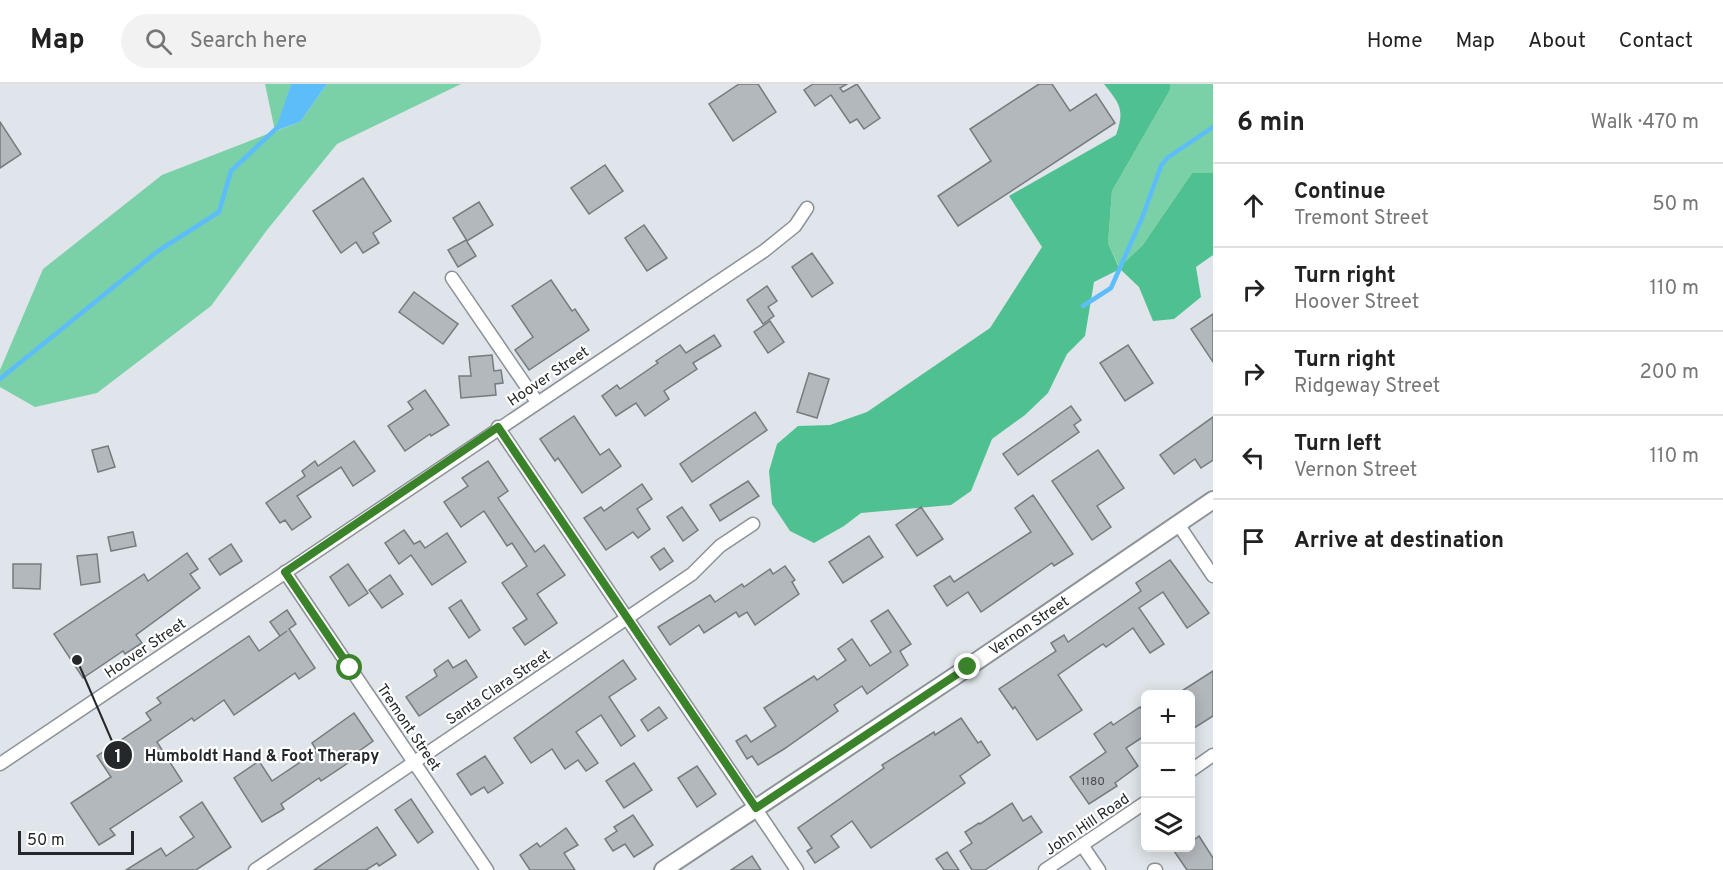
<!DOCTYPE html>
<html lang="en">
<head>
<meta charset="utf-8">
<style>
	:root { --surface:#fff; --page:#f2f2f2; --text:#222; --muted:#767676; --line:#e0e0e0 }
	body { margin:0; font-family:Overpass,sans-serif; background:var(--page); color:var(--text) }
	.controls { position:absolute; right:18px; bottom:18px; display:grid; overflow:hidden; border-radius:9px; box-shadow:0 3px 15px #0003 }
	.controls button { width:54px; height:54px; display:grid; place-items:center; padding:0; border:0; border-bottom:2px solid var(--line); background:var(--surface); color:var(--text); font:30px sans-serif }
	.scale { position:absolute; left:18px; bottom:15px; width:116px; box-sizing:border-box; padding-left:6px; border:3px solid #25282a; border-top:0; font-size:16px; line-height:21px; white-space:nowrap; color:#25282a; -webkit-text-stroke:4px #fff; paint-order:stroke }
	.stop { position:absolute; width:18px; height:18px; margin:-14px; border:4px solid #3b832a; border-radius:50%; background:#fff }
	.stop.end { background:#3b832a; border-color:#fff; box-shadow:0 2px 6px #0008 }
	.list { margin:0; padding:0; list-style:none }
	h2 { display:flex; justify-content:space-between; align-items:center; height:78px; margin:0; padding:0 24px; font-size:26px }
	h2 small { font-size:20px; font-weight:400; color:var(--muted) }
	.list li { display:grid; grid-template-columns:39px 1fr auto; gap:18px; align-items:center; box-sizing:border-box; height:84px; padding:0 24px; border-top:2px solid var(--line) }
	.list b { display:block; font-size:22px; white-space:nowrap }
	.list p { margin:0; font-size:20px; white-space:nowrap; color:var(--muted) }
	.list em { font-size:20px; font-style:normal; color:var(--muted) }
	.icon { flex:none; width:33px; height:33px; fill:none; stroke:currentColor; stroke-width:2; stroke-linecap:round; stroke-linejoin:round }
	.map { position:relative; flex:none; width:1213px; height:786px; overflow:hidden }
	header { display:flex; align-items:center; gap:36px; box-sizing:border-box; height:84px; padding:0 30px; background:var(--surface); border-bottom:2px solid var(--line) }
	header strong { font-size:28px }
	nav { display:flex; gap:33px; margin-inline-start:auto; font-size:21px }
	.search { width:420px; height:54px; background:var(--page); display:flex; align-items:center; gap:15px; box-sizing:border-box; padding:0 21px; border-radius:33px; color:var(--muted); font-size:22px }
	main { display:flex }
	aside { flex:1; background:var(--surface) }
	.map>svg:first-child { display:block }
	.green { fill:#7ad1a8 }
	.forest { fill:#4fc191 }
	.water { fill:#5dbdf9 }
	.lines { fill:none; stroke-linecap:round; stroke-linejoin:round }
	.stream { stroke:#5dbdf9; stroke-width:4.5 }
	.building { fill:#b3b8bd; stroke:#767b80; stroke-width:1.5 }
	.minor-casing { stroke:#8c9297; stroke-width:15 }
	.tertiary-casing { stroke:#8c9297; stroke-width:20 }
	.minor { stroke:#fff; stroke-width:12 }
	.tertiary { stroke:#fff; stroke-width:16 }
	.route { stroke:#3b832a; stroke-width:8 }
	.labels { text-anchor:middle; stroke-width:4.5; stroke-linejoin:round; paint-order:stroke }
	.number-label { font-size:12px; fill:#484c4f }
	.street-label { font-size:15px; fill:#25282a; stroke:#fff }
	.leader { fill:none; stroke:#25282a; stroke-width:2 }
	.callout-dot { fill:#25282a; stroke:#fff; stroke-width:2 }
	.mark-label { font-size:18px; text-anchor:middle; font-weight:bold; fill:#fff }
	.callout-label { font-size:16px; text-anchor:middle; font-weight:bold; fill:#25282a; stroke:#fff; stroke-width:4.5; stroke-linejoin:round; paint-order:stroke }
</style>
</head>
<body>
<header>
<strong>Map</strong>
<div class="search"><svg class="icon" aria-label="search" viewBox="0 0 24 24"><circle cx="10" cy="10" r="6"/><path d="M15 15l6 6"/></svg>Search here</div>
<nav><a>Home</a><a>Map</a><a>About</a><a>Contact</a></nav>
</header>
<main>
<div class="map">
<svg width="1213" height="786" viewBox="0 0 1213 786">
	<rect width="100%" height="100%" fill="#dfe5ea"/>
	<g class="green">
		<path d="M265,0H291L276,47L300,38L327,0H461L337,60L267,146L211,222L97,309L35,323L0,303V286L43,185L162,91L275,47Z"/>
		<path d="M1170,0H1213V89H1192L1142,162L1120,185L1108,159L1112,107L1170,6Z"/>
	</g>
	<path class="forest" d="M1104,0H1170V6L1112,107L1108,159L1119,184L1142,162L1192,89H1213V171L1196,183L1201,213L1174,235L1153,237L1139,203L1120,185L1094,198L1085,252L1067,270L1048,309L1025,331L992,355L971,407L951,421L861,429L844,442L814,459L790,447L772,420L769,387L777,360L798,342L830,341L867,328L990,244L1042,163L1009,112L1116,51C1125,26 1120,20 1104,0Z"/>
	<path class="water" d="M291,0H327L300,38L275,47Z"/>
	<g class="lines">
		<g class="stream">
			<path d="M1083,222L1111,204L1142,134L1161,82L1167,74L1213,43"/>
			<path d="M0,295L158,167L219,128L231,87L279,42"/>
		</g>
	</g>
	<g class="building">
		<path d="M739,0H758L776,28L733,57L709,20Z"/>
		<path d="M813,0H847L840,4L843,8L857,0L880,34L864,45L857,35L850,39L831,11L815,22L804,6Z"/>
		<path d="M1039,0H1052L1070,27L1096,10L1115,39L958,142L938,112L991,77L970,45Z"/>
		<path d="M0,38L21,70L0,84Z"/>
		<path d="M605,81L623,107L589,130L571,104Z"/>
		<path d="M363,94L391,137L373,149L379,159L363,169L356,158L341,169L313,127Z"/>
		<path d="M479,118L493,141L467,157L453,134Z"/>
		<path d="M644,141L667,174L647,187L625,154Z"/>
		<path d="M466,156L476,172L458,183L448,166Z"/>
		<path d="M812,169L833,199L812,213L792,183Z"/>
		<path d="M551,196L572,227L575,225L589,246L529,286L515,266L533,253L512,222Z"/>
		<path d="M767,202L777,217L768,223L774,232L763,240L747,216Z"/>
		<path d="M414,208L458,240L443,260L399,228Z"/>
		<path d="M1213,230V278L1191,245Z"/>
		<path d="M770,237L784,258L768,269L754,248Z"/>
		<path d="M714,251L721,262L693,279L697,285L664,307L669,315L645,332L636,319L616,332L602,312L617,301L620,305L658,279L656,277L680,261L686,269Z"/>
		<path d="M1128,261L1153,299L1125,317L1100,279Z"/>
		<path d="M492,271L494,287L501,286L503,299L495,300L496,311L461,314L459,292H471L469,273Z"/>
		<path d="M809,289L829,295L817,334L797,328Z"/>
		<path d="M425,306L449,341L431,352L430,350L405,367L388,342L413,325L408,318Z"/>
		<path d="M1071,322L1081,336L1074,341L1079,348L1018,391L1003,370Z"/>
		<path d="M755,328L767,346L692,398L680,380Z"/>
		<path d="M574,332L600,371L609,365L621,382L582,409L558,374L555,377L540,355Z"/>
		<path d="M1213,333V376L1201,384L1195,375L1174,390L1160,371Z"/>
		<path d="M354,357L375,387L353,402L341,383L297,412L311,433L292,446L285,436L280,439L266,419L305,392L302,387L315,377L318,382Z"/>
		<path d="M108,362L115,383L98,388L92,366Z"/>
		<path d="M1098,366L1124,404L1097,422L1111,443L1092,456L1052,397Z"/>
		<path d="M488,377L508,407L498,414L535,468L544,461L565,491L537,510L557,539L525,561L513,544L527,535L502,499L527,482L512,459L507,462L484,427L461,443L444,418L468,402L462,394Z"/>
		<path d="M748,397L759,412L720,437L710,421Z"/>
		<path d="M642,400L652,415L637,425L650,445L638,454L633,448L606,466L584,434L601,423L604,427Z"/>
		<path d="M1033,411L1073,470L1054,482L1052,479L981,528L968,508L947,522L934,502L950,492L954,498L1031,448L1015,424Z"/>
		<path d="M682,423L698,446L683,457L667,433Z"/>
		<path d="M921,423L943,455L917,472L896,441Z"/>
		<path d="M404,446L414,460L420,457L425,464L447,449L466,478L432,501L411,471L399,480L385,459Z"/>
		<path d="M133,448L136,462L111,467L108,453Z"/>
		<path d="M869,452L883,473L843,499L829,478Z"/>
		<path d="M231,460L242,477L220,491L209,475Z"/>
		<path d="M664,464L673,477L660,486L651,473Z"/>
		<path d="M187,469L198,485L190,490L200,504L136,551L142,559L125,570L123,567L83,594L54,550L144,490L148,497Z"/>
		<path d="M97,470L100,498L81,501L77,472Z"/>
		<path d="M1170,476L1209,529L1187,544L1163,508L1139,524L1164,560L1150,569L1133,544L1106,563L1103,560L1058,591L1082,626L1037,656L1015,623L1013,625L999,605L1056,567L1051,559L1064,551L1068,558L1141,507L1136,499Z"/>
		<path d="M13,480H41L40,505L13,504Z"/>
		<path d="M348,480L368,509L349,522L330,493Z"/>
		<path d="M785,482L795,496L792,498L799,510L755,541L747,528L739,533L736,528L704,549L699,541L670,561L658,543L710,511L715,518L742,500L744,503L770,485L773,490Z"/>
		<path d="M390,491L403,510L382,524L369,506Z"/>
		<path d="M461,516L480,546L469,554L449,524Z"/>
		<path d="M287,526L296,540L289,545L315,584L299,595L295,589L234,631L224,616L194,637L192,634L157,658L182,697L110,745L115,751L99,761L71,719L111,693L97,672L151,636L146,629L161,619L157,614L249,552L259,567L287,547L280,552L270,538Z"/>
		<path d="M888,526L911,560L900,567L908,581L867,610L862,602L834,621L838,627L784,665L758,681L752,672L747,675L736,657L746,651L751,658L776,642L764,624L814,592L817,596L846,576L838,565L852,555L870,582L891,568L871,537Z"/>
		<path d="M448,576L453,584L466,576L477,593L419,632L406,613L437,592L434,586Z"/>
		<path d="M623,576L636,595L609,613L635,652L621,662L601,631L576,648L598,679L586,687L578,676L565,685L552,665L531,679L514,654Z"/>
		<path d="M1213,587V632L1191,646V610H1177Z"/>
		<path d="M659,623L667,634L648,647L641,636Z"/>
		<path d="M1140,623L1146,631V651L1126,664L1138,682L1115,699L1117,702L1089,720L1070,693L1106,668L1094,650L1111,638L1113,641Z"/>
		<path d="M354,629L373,657L358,668L360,671L321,697L319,694L281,720L284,725L262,738L234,694L259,677L272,697L317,667L312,659Z"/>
		<path d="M961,634L978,659L981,657L990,671L960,692L965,699L871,764L852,737L831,752L839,763L815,779L807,767L812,764L798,744L884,684L882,681L934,648L935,651Z"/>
		<path d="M485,672L503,699L488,709L484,703L471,711L457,690Z"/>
		<path d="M634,679L652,706L624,724L606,697Z"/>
		<path d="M697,682L716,710L697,723L678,694Z"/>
		<path d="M411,715L433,748L418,759L395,726Z"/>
		<path d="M202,718L231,763L196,786H126L161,764L166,772L194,753L180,733Z"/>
		<path d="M1012,719L1023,737L1031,732L1042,748L985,786H972L960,767L972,759L965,748L979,739L980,740Z"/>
		<path d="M633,731L653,761L634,773L625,760L613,767L605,755L617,747L614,743Z"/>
		<path d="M377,743L396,771L379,782L377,779L366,786H314Z"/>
		<path d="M566,744L578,761L564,769L575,786H530L520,771L537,759L540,763Z"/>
		<path d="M1199,752L1213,774V786H1187L1172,764H1191V758Z"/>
		<path d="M947,768L959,786H944L936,775Z"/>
		<path d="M752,772L761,786H731Z"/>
	</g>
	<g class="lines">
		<g class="minor-casing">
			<g id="minor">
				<path d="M452,194L537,318"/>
				<path d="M498,343L797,786"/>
				<path d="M1178,440L1213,492"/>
				<path d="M285,488L487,786"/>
				<path d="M0,680L764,167L795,142L807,124"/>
				<path d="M1190,687L1213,671"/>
				<path d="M1082,761L1099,786"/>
				<path d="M255,786L692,490L720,462L753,440"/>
				<path d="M1045,786L1146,718"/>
				<path d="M1154,786H1156"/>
			</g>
		</g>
		<g class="tertiary-casing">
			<g id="tertiary">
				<path id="s1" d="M663,786L955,592L1213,416"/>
			</g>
		</g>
		<use href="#minor" class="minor"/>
		<use href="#tertiary" class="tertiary"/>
	</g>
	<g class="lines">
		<path class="route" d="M350,584L285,488L498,343L756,724L968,583"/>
	</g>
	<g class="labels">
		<g class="number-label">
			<text x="1093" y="701">1180</text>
		</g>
		<g class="street-label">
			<text transform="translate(548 292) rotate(-34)" y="5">Hoover Street</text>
			<text dy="5" stroke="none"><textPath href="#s1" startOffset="440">Vernon Street</textPath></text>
			<text transform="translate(145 564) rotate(-34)" y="5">Hoover Street</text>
			<text transform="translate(498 603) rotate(-34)" y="5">Santa Clara Street</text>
			<text transform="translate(409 643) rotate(56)" y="5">Tremont Street</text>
			<text transform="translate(1087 740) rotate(-34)" y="5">John Hill Road</text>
		</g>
	</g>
	<path class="leader" d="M77 576L118 671"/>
	<g class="callout-dot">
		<circle cx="77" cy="576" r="6"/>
		<circle cx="118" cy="671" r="15"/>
	</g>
	<g class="mark-label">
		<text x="118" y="678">1</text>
	</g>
	<g class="callout-label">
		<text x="262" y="677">Humboldt Hand &amp; Foot Therapy</text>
	</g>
</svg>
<div class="controls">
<button>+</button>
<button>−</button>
<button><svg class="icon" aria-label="layers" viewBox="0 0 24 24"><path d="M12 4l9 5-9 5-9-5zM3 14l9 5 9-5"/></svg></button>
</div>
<div class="scale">50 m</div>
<div class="stop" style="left:350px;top:584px"></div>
<div class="stop end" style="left:968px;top:583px"></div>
</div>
<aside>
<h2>6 min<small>Walk · 470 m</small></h2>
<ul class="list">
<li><svg class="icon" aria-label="ahead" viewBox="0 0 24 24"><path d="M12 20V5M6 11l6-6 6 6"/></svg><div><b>Continue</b><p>Tremont Street</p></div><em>50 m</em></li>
<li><svg class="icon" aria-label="right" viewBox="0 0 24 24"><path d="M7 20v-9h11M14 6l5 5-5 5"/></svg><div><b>Turn right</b><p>Hoover Street</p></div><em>110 m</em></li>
<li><svg class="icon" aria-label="right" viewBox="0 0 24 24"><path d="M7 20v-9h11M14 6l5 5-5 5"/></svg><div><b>Turn right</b><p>Ridgeway Street</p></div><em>200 m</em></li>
<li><svg class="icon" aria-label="left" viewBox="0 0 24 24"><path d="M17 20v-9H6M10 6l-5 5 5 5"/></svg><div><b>Turn left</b><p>Vernon Street</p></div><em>110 m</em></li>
<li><svg class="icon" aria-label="arrive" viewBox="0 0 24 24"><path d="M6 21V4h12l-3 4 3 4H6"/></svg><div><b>Arrive at destination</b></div></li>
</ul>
</aside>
</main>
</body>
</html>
